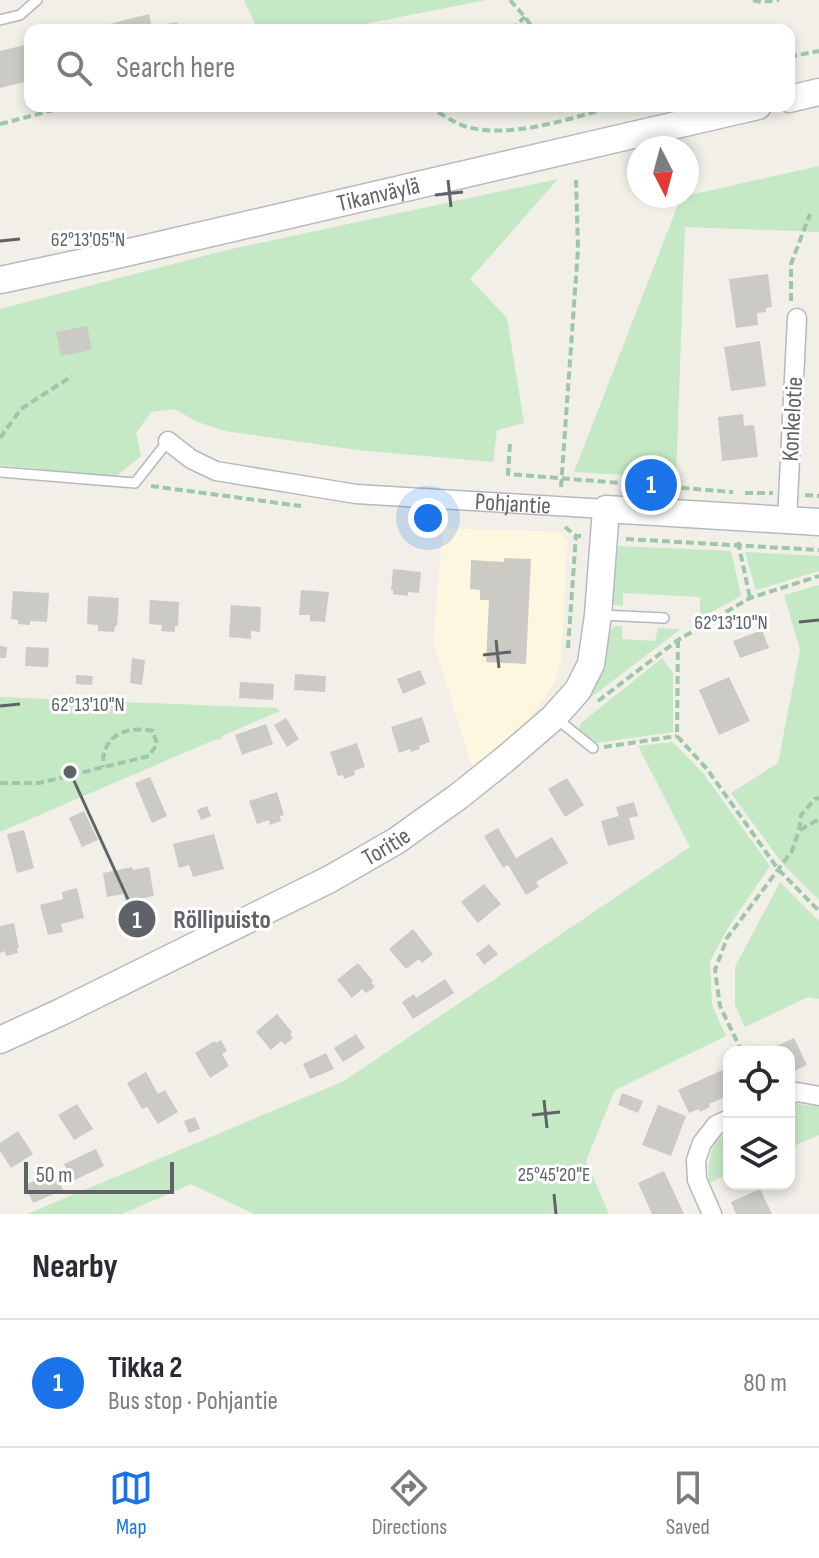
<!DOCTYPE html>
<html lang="en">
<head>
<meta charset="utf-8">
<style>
	:root { --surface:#fff; --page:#f2f2f3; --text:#2b2b33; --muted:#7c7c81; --line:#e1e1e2; --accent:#1a73e8 }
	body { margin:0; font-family:"Sofia Sans Condensed",sans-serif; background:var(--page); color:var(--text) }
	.controls { position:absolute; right:24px; bottom:24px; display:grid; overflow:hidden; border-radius:16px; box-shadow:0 4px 12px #0003 }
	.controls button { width:72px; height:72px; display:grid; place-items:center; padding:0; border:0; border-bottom:2px solid var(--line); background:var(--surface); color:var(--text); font:40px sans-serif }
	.compass { position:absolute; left:627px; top:136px; width:72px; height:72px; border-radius:50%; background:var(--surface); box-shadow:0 4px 12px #0003; rotate:174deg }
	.scale { position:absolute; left:24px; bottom:20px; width:150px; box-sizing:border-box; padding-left:8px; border:4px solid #5f6368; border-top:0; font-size:22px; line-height:28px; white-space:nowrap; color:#5f6368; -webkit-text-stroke:6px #fff; paint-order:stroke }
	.you { position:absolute; left:428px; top:518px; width:28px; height:28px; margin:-20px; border:6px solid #fff; border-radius:50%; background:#1a73e8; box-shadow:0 0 0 12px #1a73e833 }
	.badge { display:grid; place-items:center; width:52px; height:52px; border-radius:50%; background:var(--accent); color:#fff; font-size:26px; font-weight:700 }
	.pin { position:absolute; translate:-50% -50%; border:4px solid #fff; box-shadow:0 2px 8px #0006 }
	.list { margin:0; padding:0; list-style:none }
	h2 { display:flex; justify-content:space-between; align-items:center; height:104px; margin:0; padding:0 32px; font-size:34px }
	h2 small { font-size:26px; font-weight:400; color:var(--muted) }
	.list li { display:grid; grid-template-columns:52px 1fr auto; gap:24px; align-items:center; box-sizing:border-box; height:128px; padding:0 32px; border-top:2px solid var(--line) }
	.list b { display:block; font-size:30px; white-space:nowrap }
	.list p { margin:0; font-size:26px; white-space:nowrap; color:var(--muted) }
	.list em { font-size:26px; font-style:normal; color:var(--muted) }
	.icon { flex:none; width:44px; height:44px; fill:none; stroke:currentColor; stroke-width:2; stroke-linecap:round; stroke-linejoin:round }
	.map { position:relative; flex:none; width:819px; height:1214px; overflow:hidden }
	.search { position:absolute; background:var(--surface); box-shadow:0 4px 12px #0003; left:24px; right:24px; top:24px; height:88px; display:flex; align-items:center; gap:20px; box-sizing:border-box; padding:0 28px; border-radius:16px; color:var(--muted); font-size:30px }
	.sheet { height:232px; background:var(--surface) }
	nav { display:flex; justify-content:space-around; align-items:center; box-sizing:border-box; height:112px; border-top:2px solid var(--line); background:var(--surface); font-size:22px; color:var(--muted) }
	nav a { display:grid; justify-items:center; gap:4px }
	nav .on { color:var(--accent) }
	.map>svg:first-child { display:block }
	.commercial { fill:#fef7e0 }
	.green { fill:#c5e8c5 }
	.building { fill:#cccac5 }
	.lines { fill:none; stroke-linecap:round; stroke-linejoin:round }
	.lane-casing { stroke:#b5b8bc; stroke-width:12 }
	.street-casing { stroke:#b5b8bc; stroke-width:21 }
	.secondary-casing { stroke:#b6babf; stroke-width:29 }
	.path { stroke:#9cc7a9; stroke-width:4; stroke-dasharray:8 4; stroke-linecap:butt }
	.lane { stroke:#fff; stroke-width:9 }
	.street { stroke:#fff; stroke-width:18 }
	.secondary { stroke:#fff; stroke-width:26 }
	.ticks { fill:none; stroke:#5f6368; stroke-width:3 }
	.labels { text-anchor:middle; stroke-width:6; stroke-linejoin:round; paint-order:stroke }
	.street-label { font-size:24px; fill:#5f6368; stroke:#fff }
	.ticks-label { font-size:20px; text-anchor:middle; fill:#5f6368; stroke:#fff; stroke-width:6; stroke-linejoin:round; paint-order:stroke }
	.leader { fill:none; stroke:#5f6368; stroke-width:3 }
	.callout-dot { fill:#5f6368; stroke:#fff; stroke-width:3 }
	.mark-label { font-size:24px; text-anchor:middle; font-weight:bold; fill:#fff }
	.callout-label { font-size:26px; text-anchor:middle; font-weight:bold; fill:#5f6368; stroke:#fff; stroke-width:6; stroke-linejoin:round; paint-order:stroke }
</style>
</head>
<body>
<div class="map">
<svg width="819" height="1214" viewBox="0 0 819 1214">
	<rect width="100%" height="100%" fill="#f1efe8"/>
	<path class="commercial" d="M443,528L558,532L567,541L561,661L555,682L523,727L473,770L433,641Z"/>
	<g class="green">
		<path d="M244,0H486L335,30H258Z"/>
		<path d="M819,166V232L685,227L676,478L574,472L681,197Z"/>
		<path d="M558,179L470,279L507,318L524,423L497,430L493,462L357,450L225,431L198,422L174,409L151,412L136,433L141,456L115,477L0,465V309L227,250Z"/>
		<path d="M618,546L731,551L741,596L700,618V597L623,593V606L611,604Z"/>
		<path d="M745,552L819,556V571L756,590Z"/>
		<path d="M819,585V900L782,863L731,793L778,763L800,650L784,595Z"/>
		<path d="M615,626H622V639L655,641L658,628L681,629L586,701C601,680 607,657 610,632Z"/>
		<path d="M662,658L673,673V732L597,743L578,731L581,723Z"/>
		<path d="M0,697L276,708L280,711L222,736V739L214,740L0,832Z"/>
		<path d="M673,742L703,773L770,866L731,923L710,961L712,1005L726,1036L615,1090L586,1161L609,1214H254L191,1184L122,1214H27L344,1081L690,847L638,746Z"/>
		<path d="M780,882L819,921V999L808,997L745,1027L735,1005V967Z"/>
		<path d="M796,1104L819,1106V1135L789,1148V1107Z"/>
		<path d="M729,1132V1174L709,1183C707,1163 709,1142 729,1132Z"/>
	</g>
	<g class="building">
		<path d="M149,14L152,27L177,22L179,30H86Z"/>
		<path d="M25,45L27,53H30V86L25,87L24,82L0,88V51Z"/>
		<path d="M768,274L772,307L766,308V312L757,313L758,325L736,328L729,279Z"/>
		<path d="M87,326L92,350L61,356L56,332Z"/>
		<path d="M760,341L766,386L731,391L724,347Z"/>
		<path d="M743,414L744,426L754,425L758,457L722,461L718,417Z"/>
		<path d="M504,558L531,559L526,664L486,662L489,600H480V590L470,589L471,560L504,562Z"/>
		<path d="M393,569L421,572L419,593L408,592V596L393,594V590H391Z"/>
		<path d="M301,590L329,592L325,622L310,621V615H299Z"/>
		<path d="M13,591L49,593L47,622L30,621V625L18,624V620L11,619Z"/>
		<path d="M88,596L119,598L117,626H115L114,632L98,631V625L87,624Z"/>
		<path d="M150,600L179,602L178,626H175V632L161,631L162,625L149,624Z"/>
		<path d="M231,605L261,607L260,632L251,631V639L229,637Z"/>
		<path d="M762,630L769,648L740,658L733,641Z"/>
		<path d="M0,646L7,647L6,658H0Z"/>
		<path d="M26,647L49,648L48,667L25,666Z"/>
		<path d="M132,658L145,660L142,685L130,683Z"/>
		<path d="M420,670L426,684L403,694L397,679Z"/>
		<path d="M295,674L326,676L325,692L294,690Z"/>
		<path d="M76,675L93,676L92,685L76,684Z"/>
		<path d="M729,677L750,721L719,735L699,690Z"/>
		<path d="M240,682L274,684L273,700L239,698Z"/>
		<path d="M422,717L430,742L419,746L420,749L411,752L410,749L399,753L391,727Z"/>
		<path d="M286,718L299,739L287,747L274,725Z"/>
		<path d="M266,724L273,744L242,755L235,735Z"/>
		<path d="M357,743L365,767L354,771L355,775L344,779L343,775L338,776L330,752Z"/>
		<path d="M150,777L167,816L152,823L135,783Z"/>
		<path d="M567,778L584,805L565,817L548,789Z"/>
		<path d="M277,792L284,815L280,816L281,821L270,825L269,820L257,824L249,801Z"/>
		<path d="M634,802L638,816L629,818L635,839L608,846L601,821L619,816L616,807Z"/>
		<path d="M207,806L211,816L201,820L197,810Z"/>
		<path d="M84,811L98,840L82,847L69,818Z"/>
		<path d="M498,828L516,858L552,837L568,863L536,882L539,887L526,895L508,865L503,868L484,836Z"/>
		<path d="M24,830L34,868L17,873L7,834Z"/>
		<path d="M214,834L224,869L193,877L189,865L179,868L173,844Z"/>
		<path d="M132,867L133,870L149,867L154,896L125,902L124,894L107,897L103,873Z"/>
		<path d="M484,884L501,904L478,923L461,902Z"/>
		<path d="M77,888L84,918L61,924L63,932L48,935L40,905L63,899L62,892Z"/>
		<path d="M14,923L19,948L17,949L18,953L6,956L5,951L0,953V926Z"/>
		<path d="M413,929L433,954L422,963L419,959L406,969L389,949Z"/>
		<path d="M489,944L498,954L484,965L476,954Z"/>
		<path d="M358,963L373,981L371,982L375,987L366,993L362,989L352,998L337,980Z"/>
		<path d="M445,979L454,993L413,1019L402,1002L414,994L416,998Z"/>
		<path d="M277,1014L292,1032L290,1034L293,1038L285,1045L281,1041L271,1050L256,1032Z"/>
		<path d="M356,1034L365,1048L343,1062L334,1048Z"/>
		<path d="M794,1038L807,1065L789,1073V1052H764Z"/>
		<path d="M221,1040L227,1051L222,1054L229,1066L210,1078L195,1053L214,1041L216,1043Z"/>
		<path d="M326,1053L334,1069L310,1079L303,1064Z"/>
		<path d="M727,1068L729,1072V1095L709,1104L710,1107L700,1112L699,1109L689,1113L678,1090Z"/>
		<path d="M146,1072L158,1094L165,1090L178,1112L158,1124L147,1107L142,1109L127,1083Z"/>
		<path d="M622,1093L643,1101L638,1113L618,1105Z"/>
		<path d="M77,1104L93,1129L74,1140L58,1115Z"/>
		<path d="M658,1105L686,1116L671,1156L642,1145Z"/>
		<path d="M195,1117L200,1129L189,1133L184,1121Z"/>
		<path d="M18,1131L33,1154L11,1168L0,1151V1143Z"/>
		<path d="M96,1149L104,1166L73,1181L64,1164Z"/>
		<path d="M664,1171L684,1214H652L638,1183Z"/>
		<path d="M55,1172L63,1190L33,1203L25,1185Z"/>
		<path d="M760,1189L772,1214H736L731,1202Z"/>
	</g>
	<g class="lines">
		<g class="lane-casing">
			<g id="lane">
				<path d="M0,20L20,15L37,0"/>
				<path d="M0,472L135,483L168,441"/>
				<path d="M602,615L664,618"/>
				<path d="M557,719L593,748"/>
			</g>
		</g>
		<g class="street-casing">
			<g id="street">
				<path id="s1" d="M168,441L191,459L216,471L295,484L356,494L606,509"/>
				<path d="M787,520L797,318"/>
				<path d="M789,1095L797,1092L819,1096"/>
				<path d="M712,1214L697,1180L696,1160L702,1143L716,1125L729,1119"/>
			</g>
		</g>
		<g class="secondary-casing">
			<g id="secondary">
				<path d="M789,99L819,92"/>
				<path id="s2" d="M0,280L108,257L758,106"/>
				<path id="s3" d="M0,1040L61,1012L330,879L396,841L459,796L504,760L554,717L578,690L591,664L598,615L606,509L819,522"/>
			</g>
		</g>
		<g class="path">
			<path d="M510,0L525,17L534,30"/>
			<path d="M753,0L761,2L779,0"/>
			<path d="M511,30L525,17"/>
			<path d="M789,57L819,51"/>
			<path d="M428,106C440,113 454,123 467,127C513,139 571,118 616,106"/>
			<path d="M559,106L560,108"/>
			<path d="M0,124L69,106"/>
			<path d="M791,301V264L810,214"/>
			<path d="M0,438L21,409L72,376"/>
			<path d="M510,444L508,474L733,492"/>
			<path d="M151,486L301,506"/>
			<path d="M561,487L578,249L576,180"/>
			<path d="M745,493H773"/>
			<path d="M805,495L819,496"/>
			<path d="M565,527L576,536H581"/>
			<path d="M626,539L819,550"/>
			<path d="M738,542L750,598"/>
			<path d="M678,640L677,736L707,769L778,869L819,911"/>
			<path d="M568,648L576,536"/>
			<path d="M598,701L678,640L750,598L819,576"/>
			<path d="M604,747L677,736"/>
			<path d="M0,783H39L149,756L157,744L153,731C126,725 101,736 103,767"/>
			<path d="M800,830L819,819"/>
			<path d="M742,1052L720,1006L715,970L727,938L792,851L799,830L801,815L815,799L819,798"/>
		</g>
		<use href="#lane" class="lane"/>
		<use href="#street" class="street"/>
		<use href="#secondary" class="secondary"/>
	</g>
	<path class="ticks" d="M448,180L451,207M435,195L463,192M0,241L20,239M799,622L819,620M496,640L499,668M483,655L511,652M0,706L20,704M544,1100L547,1128M532,1115L560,1112M554,1194L556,1214"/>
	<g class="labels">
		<g class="street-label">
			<text dy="8" stroke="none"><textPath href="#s2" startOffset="388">Tikanväylä</textPath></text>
			<text transform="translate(792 419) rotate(-87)" y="8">Konkelotie</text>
			<text dy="8" stroke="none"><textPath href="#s1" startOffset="356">Pohjantie</textPath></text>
			<text dy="8" stroke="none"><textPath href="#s3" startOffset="432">Toritie</textPath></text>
		</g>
	</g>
	<g class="ticks-label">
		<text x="88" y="246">62°13'05"N</text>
		<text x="731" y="629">62°13'10"N</text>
		<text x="88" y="711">62°13'10"N</text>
		<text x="554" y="1181">25°45'20"E</text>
	</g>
	<path class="leader" d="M70 772L137 919"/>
	<g class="callout-dot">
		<circle cx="70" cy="772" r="8"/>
		<circle cx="137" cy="919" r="20"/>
	</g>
	<g class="mark-label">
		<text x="137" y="928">1</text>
	</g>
	<g class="callout-label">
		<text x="222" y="928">Röllipuisto</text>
	</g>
</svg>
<div class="controls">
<button><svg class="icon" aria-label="locate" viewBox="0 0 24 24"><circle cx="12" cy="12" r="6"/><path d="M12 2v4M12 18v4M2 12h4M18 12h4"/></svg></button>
<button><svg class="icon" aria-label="layers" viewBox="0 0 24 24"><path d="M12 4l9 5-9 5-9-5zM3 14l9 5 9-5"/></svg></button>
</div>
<svg class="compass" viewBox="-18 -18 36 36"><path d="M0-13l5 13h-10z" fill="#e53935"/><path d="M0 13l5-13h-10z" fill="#7c7c81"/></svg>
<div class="scale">50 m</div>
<div class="you"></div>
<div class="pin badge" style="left:651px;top:485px">1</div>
<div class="search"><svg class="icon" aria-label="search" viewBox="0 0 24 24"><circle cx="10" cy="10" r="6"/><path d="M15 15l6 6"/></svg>Search here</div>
</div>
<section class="sheet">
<h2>Nearby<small></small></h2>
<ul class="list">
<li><span class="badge">1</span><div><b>Tikka 2</b><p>Bus stop · Pohjantie</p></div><em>80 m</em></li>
</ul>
</section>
<nav>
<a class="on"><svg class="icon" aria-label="map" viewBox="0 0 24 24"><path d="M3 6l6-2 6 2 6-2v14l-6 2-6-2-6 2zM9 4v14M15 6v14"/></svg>Map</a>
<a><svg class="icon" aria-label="directions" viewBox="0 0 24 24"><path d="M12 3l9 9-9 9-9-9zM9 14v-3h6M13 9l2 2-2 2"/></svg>Directions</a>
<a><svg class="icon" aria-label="saved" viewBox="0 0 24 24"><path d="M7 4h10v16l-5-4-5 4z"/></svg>Saved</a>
</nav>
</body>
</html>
